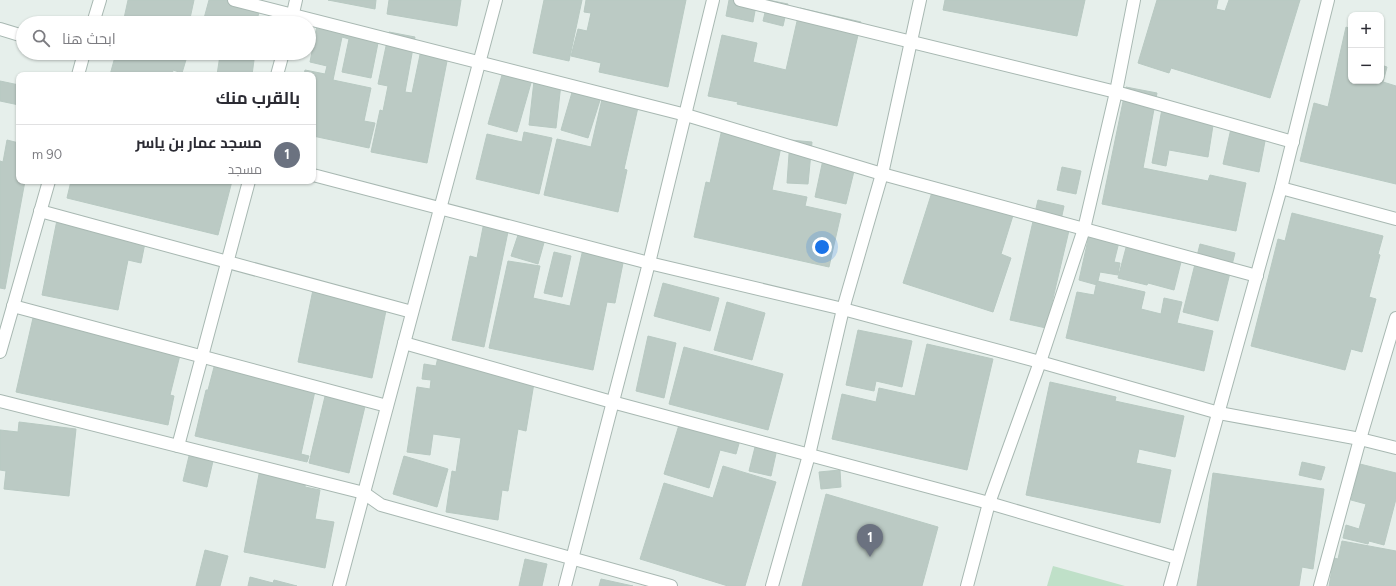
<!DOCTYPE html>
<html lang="ar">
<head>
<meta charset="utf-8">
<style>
	:root { --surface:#fff; --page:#f2f2f3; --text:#2b2b33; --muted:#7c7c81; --line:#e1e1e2; --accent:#0b8043 }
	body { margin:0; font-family:Figtree,Cairo,sans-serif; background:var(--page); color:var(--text); direction:rtl }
	.controls { position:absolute; right:12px; top:12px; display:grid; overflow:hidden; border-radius:8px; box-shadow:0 1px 3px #0004 }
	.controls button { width:36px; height:36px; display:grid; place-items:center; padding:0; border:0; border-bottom:1px solid var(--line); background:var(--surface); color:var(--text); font:20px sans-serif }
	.you { position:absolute; left:822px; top:247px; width:14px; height:14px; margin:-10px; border:3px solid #fff; border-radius:50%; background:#1a73e8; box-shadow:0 0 0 6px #1a73e833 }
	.badge { display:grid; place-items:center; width:26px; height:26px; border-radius:50%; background:var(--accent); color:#fff; font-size:13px; font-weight:700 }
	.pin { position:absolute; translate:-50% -33px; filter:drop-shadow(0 1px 2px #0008) }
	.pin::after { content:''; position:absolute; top:21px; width:14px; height:12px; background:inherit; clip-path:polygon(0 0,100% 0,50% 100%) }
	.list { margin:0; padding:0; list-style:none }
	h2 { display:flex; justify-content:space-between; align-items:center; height:52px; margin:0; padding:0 16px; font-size:17px }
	h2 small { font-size:13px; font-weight:400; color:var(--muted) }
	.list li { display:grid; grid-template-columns:26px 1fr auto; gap:12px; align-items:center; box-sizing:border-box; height:60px; padding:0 16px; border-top:1px solid var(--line) }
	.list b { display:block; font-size:15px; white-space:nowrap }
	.list p { margin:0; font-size:13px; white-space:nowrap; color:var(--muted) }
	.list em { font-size:13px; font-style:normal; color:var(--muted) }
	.icon { flex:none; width:22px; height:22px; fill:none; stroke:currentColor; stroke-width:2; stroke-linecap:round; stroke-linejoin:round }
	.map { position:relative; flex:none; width:1396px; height:586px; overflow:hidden; direction:ltr }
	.search { position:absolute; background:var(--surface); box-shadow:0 1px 3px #0004; left:16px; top:16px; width:300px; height:44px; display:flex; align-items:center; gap:10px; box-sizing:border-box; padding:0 14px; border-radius:22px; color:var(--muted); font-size:15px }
	.panel { position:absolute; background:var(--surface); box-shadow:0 1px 3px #0004; left:16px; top:72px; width:300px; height:112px; border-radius:8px; direction:rtl }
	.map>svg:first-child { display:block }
	.green { fill:#bfe0c8 }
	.building { fill:#bbcac4; stroke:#b8c9c2 }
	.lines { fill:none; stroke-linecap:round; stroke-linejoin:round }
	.minor-casing { stroke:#a8b8b2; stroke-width:14 }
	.minor { stroke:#fff; stroke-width:12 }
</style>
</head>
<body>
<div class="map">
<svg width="1396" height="586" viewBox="0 0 1396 586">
	<rect width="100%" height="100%" fill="#e6efeb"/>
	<path class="green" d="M1053,566L1125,586H1047Z"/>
	<g class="building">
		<path d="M128,0H194L189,23H123Z"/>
		<path d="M209,0H228L260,9L256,23H208L203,22Z"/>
		<path d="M328,0H376L375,9Z"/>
		<path d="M389,0H461L457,26L387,14Z"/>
		<path d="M544,0H582L569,61L533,53Z"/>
		<path d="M586,0H686L668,87L599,72L601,63L571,56L578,29L587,31L591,13L584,12Z"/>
		<path d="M729,0H757L753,22L726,16Z"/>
		<path d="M768,0L788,4L783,26L763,21Z"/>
		<path d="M945,0H1085L1077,36L943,10Z"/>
		<path d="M1157,0H1218L1216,9L1225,11L1229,0H1300L1270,98L1171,68L1169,73L1138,63Z"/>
		<path d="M800,8L861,22L837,126L737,104L738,102L708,96L722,35L757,43L753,62L786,70Z"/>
		<path d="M317,26L379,38L371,78L342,72L349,39L342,37L333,80L371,88L364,121L375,123L369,148L313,136V75H304L305,70L325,74L327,66L310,62Z"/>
		<path d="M1346,27L1351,29V81H1381V65L1387,67L1383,82L1396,86V184L1300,161L1314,103L1328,107Z"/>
		<path d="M389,32L415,37L405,92L412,93L421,50L448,56L427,163L371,152L380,110L383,111L388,86L378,84Z"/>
		<path d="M116,53H188L182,73L173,70L172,75H110Z"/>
		<path d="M220,55L254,60L252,75H217Z"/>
		<path d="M504,68L533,76L517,132L488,124Z"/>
		<path d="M0,81L19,85V105L0,101Z"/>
		<path d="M534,81L561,84L556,128L529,125Z"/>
		<path d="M1126,87L1157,93L1143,168L1208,181L1210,175L1246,183L1236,231L1102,204Z"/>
		<path d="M573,89L601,97L588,138L561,130Z"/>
		<path d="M603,95L639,103L624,169L627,170L618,212L544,195L557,139L591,147Z"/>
		<path d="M1162,109L1214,119L1208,157L1169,150L1166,166L1152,163Z"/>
		<path d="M1232,124L1267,131L1259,172L1223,164Z"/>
		<path d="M722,129L782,142L772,190L807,197L805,206L841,214L829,267L694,237L706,182L710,183Z"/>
		<path d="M524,132L552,138L539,194L476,179L487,134L522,142Z"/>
		<path d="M7,140L19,143V181H25L5,289L0,288V161L3,162Z"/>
		<path d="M790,140L812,142L808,184L787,183Z"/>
		<path d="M824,155L856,163L846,204L815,197Z"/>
		<path d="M1062,167L1081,171L1076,194L1057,190Z"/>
		<path d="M71,181H232L218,235L67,198Z"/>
		<path d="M933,189L1015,209L1001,254L1011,258L993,312L903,283Z"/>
		<path d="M1038,200L1064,206L1061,220L1071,222L1046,328L1010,320Z"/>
		<path d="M1292,213L1383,236L1378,254L1380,255L1369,297L1376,299L1362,352L1351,349L1345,370L1251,346L1278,239L1285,241Z"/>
		<path d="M57,220L146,238L141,263L128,260L118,310L42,295Z"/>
		<path d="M484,222L509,227L484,347L452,340L470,256L477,258Z"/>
		<path d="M1090,231L1120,238L1114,262L1120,263L1118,275L1100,272L1097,285L1079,280Z"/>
		<path d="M519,232L545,239L538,264L511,256Z"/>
		<path d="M1128,240L1183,254L1174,290L1148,283L1147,285L1118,278Z"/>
		<path d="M1200,244L1235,253L1218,321L1183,312Z"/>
		<path d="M583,249L624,258L615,303L607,302L593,370L489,348L508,261L540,266L533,298L570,306Z"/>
		<path d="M554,252L571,256L562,297L544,293Z"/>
		<path d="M1097,281L1145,292L1141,309L1161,314L1164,298L1182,302L1177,323L1213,331L1204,371L1066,338L1077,292L1094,295Z"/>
		<path d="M663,283L719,298L710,331L654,316Z"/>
		<path d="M314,285L388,301L372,378L298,362Z"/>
		<path d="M727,302L765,313L752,360L714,350Z"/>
		<path d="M33,318L181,351L170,395L174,396L168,425L16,392Z"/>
		<path d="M858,330L912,341L902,387L876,381L874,391L846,385Z"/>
		<path d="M648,336L676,343L664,398L636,391Z"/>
		<path d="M927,344L993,359L967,470L832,439L842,394L876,402L879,388L915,396Z"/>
		<path d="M684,347L783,374L768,430L669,404Z"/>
		<path d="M438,357L535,377L526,431L518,429L508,491L502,490L498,520L446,512L452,471L456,472L461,438L433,434L430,455L407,452L417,387L430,389L431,380L422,379L424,364L436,366Z"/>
		<path d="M214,367L315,391L301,454L309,456L307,462L195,436L206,390H208Z"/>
		<path d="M1050,382L1116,397L1115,401L1184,416L1175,457L1139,449L1136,463L1171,470L1160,523L1026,495Z"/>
		<path d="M327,388L367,398L349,473L309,463Z"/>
		<path d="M682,415L742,433L736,454L720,450L709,488L664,474Z"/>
		<path d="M19,422L76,429L69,496L4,489L6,471L0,470V430L18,432Z"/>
		<path d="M756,443L777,449L771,476L749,471Z"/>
		<path d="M189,456L213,461L207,487L183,481Z"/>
		<path d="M404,456L448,469L437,507L393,494Z"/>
		<path d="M1302,462L1325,467L1321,480L1299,475Z"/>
		<path d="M1360,464L1396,473V499L1384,545L1369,541L1368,544L1343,538L1346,525L1359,529L1366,504L1351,500Z"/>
		<path d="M723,466L776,482L745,586H728L640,559L664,483L713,498Z"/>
		<path d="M260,469L306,478L305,487L320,490L315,519L334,522L325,568L244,552Z"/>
		<path d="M840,470L841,487L821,489L819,472Z"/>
		<path d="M1213,473L1324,489L1313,569L1302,567L1299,586H1197Z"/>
		<path d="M826,494L938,527L922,586H802Z"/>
		<path d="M1342,541L1396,551V586H1329L1334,558L1338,559Z"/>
		<path d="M205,550L228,556L220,586H196Z"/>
		<path d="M525,559L547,564L542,586H519Z"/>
		<path d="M250,577L273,583L274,580L297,586H248Z"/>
		<path d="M601,579L633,586H599Z"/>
	</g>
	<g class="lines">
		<g class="minor-casing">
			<g id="minor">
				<path d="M234,0L686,115L882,174L1257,276"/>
				<path d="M740,0L1116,92L1293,142"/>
				<path d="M291,22L296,0"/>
				<path d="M93,23L100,0"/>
				<path d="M0,29L23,36"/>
				<path d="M78,75L84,53"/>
				<path d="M277,75L283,53"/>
				<path d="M313,175L649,263L843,309L1040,362L1219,413L1360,439L1396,448"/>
				<path d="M1281,188L1396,219"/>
				<path d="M40,211L412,312"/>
				<path d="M13,306L387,406"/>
				<path d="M404,343L612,402L989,503L1177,558"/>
				<path d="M0,352L49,181"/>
				<path d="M0,401L364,493L381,505L671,586"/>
				<path d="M178,446L249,181"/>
				<path d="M339,586L496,0"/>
				<path d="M565,586L649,263L713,0"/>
				<path d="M772,586L809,455L843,309L882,174L920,0"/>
				<path d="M967,586L989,503L1040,362L1084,229L1116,92L1134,0"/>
				<path d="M1170,586L1281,188L1328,0"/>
				<path d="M1320,586L1360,439L1396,318"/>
			</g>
		</g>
		<use href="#minor" class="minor"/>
	</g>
</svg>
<div class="controls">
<button>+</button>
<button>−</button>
</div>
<div class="you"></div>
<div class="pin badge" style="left:870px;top:557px;background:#6b7280">1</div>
<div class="search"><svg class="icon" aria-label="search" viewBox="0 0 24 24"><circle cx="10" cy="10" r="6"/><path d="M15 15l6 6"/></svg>ابحث هنا</div>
<section class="panel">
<h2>بالقرب منك<small></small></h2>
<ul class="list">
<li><span class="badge" style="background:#6b7280">1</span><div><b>مسجد عمار بن ياسر</b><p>مسجد</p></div><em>90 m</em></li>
</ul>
</section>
</div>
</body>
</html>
